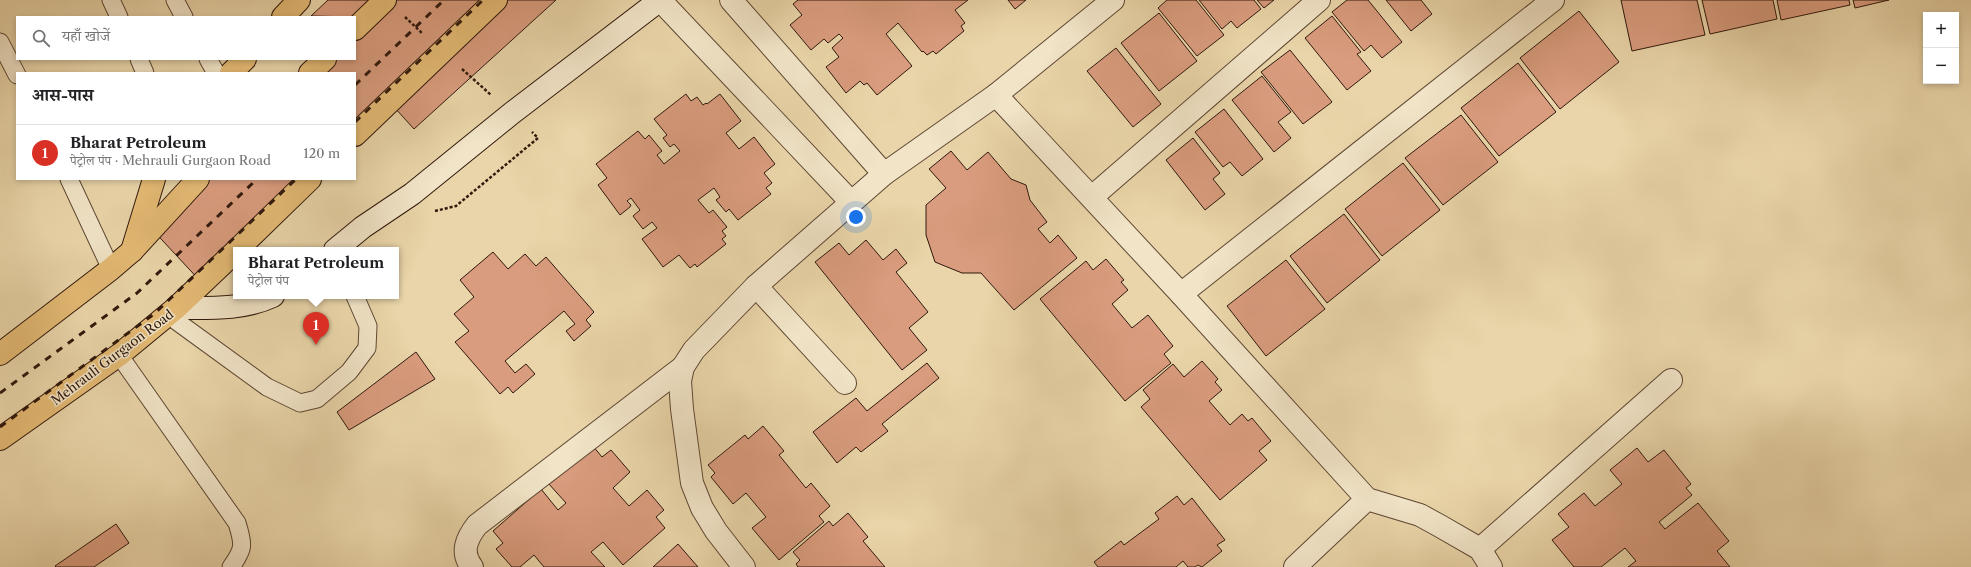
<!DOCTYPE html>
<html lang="hi">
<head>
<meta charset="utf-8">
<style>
	:root { --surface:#fff; --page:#f6f6f6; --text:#202124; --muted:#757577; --line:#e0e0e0; --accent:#d93025 }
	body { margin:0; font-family:"Libre Caslon Text","Noto Serif Devanagari",serif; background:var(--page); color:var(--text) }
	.controls { position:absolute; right:12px; top:12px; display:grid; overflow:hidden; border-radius:0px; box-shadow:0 2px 6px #0003 }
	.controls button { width:36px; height:36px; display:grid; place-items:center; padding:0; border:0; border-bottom:1px solid var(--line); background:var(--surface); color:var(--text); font:20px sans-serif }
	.you { position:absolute; left:856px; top:217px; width:14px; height:14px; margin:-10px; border:3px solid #fff; border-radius:50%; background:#1a73e8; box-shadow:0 0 0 6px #1a73e833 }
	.badge { display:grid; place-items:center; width:26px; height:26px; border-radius:50%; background:var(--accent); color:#fff; font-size:13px; font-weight:700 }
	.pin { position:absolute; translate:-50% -33px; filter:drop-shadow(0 1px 2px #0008) }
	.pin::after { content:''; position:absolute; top:21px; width:14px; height:12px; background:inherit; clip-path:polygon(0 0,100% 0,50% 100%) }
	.popup { position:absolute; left:233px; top:247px; width:166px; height:52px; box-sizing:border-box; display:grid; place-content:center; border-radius:0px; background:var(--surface); filter:drop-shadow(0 1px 3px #0005); font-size:13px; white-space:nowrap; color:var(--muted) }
	.popup b { font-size:15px; color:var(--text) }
	.popup::after { content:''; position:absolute; left:50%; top:100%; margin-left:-8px; border:8px solid transparent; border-top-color:var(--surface) }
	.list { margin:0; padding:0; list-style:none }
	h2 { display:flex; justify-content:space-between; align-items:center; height:52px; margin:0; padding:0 16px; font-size:17px }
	h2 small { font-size:13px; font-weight:400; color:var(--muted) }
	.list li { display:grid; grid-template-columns:26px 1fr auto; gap:12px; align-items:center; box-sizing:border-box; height:56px; padding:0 16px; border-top:1px solid var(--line) }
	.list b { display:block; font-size:15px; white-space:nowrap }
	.list p { margin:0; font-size:13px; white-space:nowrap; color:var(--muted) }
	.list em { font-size:13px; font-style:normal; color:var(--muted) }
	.icon { flex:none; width:22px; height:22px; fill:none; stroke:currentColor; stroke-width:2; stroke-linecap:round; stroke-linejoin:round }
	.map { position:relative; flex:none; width:1971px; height:567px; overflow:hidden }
	.search { position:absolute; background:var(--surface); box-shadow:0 2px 6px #0003; left:16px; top:16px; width:340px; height:44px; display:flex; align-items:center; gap:10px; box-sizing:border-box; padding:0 14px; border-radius:0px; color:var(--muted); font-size:15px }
	.panel { position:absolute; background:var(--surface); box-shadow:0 2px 6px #0003; left:16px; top:72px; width:340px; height:108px; border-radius:0px }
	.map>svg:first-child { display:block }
	.building { fill:#d99c7e; stroke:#30180c }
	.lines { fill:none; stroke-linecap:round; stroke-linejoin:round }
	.lane-casing { stroke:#5e4733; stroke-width:19 }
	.street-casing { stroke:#5e4733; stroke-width:24 }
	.secondary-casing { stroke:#30180c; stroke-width:24 }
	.primary-casing { stroke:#30180c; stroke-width:24 }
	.highway-casing { stroke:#30180c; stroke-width:24 }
	.path { stroke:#30180c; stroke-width:2.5; stroke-dasharray:3 2; stroke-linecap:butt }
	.lane { stroke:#f1e4c7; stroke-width:17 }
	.street { stroke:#f1e4c7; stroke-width:22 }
	.secondary { stroke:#f1e4c7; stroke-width:22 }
	.primary { stroke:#e4ba74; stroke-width:22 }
	.highway { stroke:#e4ba74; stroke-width:22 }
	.rail { stroke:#30180c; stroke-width:3; stroke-dasharray:7 7; stroke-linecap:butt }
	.labels { text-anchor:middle; stroke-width:3; stroke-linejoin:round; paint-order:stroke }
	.street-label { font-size:13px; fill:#30180c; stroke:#f1e4c7 }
</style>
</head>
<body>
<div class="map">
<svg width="1971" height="567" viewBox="0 0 1971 567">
	<rect width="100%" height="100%" fill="#e9d5a9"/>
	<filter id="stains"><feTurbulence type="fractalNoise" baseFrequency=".005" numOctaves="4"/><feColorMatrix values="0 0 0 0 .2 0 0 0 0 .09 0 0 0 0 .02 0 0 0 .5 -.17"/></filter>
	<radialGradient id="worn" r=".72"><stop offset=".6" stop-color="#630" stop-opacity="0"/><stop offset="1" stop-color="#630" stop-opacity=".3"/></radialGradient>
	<g class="building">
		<path d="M328,0H556L414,129L394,107L355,143V73H314L329,59H355V17L311,16Z"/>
		<path d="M798,0H797H968L955,10L965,23L961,26L964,31L936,54L933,51L927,55L923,51L922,52L898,23L886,34L912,66L877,95L867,83L864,85L860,81L846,93L826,67L839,57L832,48L843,38L839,34L828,43L824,39L811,50L790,25L802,15L793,4Z"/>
		<path d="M1008,0H1026L1015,9Z"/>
		<path d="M1167,0H1196L1224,35L1197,56L1158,8Z"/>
		<path d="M1199,0H1254L1261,9L1237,28L1231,21L1222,29Z"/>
		<path d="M1257,0H1274L1264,8Z"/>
		<path d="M1347,0H1368L1402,42L1382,58L1371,45L1364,51L1332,12Z"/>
		<path d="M1386,0H1421L1432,14L1411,31Z"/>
		<path d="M1621,0H1697L1705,35L1632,51Z"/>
		<path d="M1702,0H1773L1777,19L1710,34Z"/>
		<path d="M1777,0H1849L1850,5L1781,20Z"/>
		<path d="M1853,0H1889L1855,8Z"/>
		<path d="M1579,11L1619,62L1560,109L1520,58Z"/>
		<path d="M1159,13L1197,61L1159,91L1121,43Z"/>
		<path d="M1332,16L1361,52L1357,54L1371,71L1347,90L1305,38Z"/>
		<path d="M1116,48L1161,104L1133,127L1087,71Z"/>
		<path d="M1290,50L1332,102L1303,124L1261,72Z"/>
		<path d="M1518,63L1556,112L1499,156L1461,108Z"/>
		<path d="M1262,76L1291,112L1278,122L1291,138L1274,152L1232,100Z"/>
		<path d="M686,94L691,101L697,97L703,105L706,103L707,104L720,94L741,121L726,133L739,149L754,137L775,164L764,173L772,183L766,188L771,194L738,220L729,209L726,212L716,200L720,197L714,188L698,200L709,213L713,210L727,227L722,231L726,236L722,239L726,244L697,267L695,264L690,268L679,255L663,267L642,239L657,228L652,222L643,229L633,216L640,210L631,198L627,201L631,205L630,207L620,215L598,185L607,178L596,164L638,131L645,139L649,135L662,151L657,155L664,164L680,151L674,144L670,147L663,138L667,135L654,119Z"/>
		<path d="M1224,109L1263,159L1242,176L1230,162L1223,167L1195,132Z"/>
		<path d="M1461,115L1498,162L1443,205L1405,158Z"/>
		<path d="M1193,138L1220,173L1213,179L1225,194L1205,210L1166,160Z"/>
		<path d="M951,151L967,170L988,152L1011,179L1026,185L1030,200L1047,222L1038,229L1050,243L1058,235L1077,258L1014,310L981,273H962L935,262L926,235V205L946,188L929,169Z"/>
		<path d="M1403,163L1440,210L1382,256L1345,209Z"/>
		<path d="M199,179H317L203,284L149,226Z"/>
		<path d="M1344,214L1380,260L1327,303L1290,256Z"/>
		<path d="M866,240L883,260L896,249L907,263L896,272L928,312L909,328L927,350L902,370L815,262L839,243L849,255Z"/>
		<path d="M493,252L508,269L525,254L536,266L546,257L594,312L586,320L591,326L574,341L566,331L575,324L564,311L505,361L515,373L526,364L535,374L513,393L508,387L500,394L455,342L469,331L454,314L474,297L460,280Z"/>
		<path d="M1106,259L1124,280L1121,282L1128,290L1112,304L1132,328L1148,315L1173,346L1164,354L1171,363L1125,401L1040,299L1086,261L1093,270Z"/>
		<path d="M1286,260L1325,309L1266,356L1227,306Z"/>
		<path d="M416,352L435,379L349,430L337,412Z"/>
		<path d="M1202,361L1218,379L1215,382L1222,390L1209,401L1230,425L1242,414L1248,421L1252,418L1271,441L1259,451L1267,460L1220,500L1141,407L1150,399L1143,390L1173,364L1184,377Z"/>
		<path d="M927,363L939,378L882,424L888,431L861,452L856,447L837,463L813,432L856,398L867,411Z"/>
		<path d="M763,426L784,451L779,455L806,488L811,483L830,506L819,516L824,522L779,560L752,528L766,517L746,493L733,504L711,477L715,473L708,465L745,435L748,439Z"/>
		<path d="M592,445L602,457L611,450L630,472L613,488L629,506L647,490L664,510L656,517L665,528L623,565L603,542L591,552L605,567H544L534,555L520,567H512L496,549L503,543L493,531L541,489L558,510L566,503L548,483Z"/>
		<path d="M1637,448L1648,462L1664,450L1691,484L1686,488L1692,495L1659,522L1665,529L1698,503L1729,541L1717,551L1730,567H1628L1636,561L1625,548L1601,567H1574L1552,540L1569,527L1558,514L1584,493L1595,506L1622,484L1610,470Z"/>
		<path d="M1177,496L1184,505L1192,498L1225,540L1217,545L1222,551L1202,567L1198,565L1195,567H1188L1183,561L1176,567H1098L1094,562L1121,541L1124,545L1159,519L1155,513Z"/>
		<path d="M848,513L868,537L863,541L885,567H798L796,564L800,560L793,552L829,521L833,526Z"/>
		<path d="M116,524L129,543L94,567H56L55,566Z"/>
		<path d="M678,544L698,567H653Z"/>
	</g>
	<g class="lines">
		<g class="lane-casing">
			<g id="lane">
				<path d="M111,0L119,17"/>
				<path d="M175,0L184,17"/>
				<path d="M0,42L17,75"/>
				<path d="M139,59L145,73"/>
				<path d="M208,59L216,73"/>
				<path d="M69,179L111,269"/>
				<path d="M168,315L267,387L300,403L317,399L349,372L367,348L368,326L355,296"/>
				<path d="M119,355L237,523C244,545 244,549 231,567"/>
			</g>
		</g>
		<g class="street-casing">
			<g id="street">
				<path d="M660,0L851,202"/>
				<path d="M731,0L884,174"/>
				<path d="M996,95L1181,294L1367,499L1420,515L1440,526L1480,549L1491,567"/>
				<path d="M1092,197L1319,0"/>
				<path d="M756,286L845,383"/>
				<path d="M1181,294L1553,0"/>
				<path d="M1480,549L1671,380"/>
				<path d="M472,567C460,552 467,538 477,525L683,367"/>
				<path d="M744,567L716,531L702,508L692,483L682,409L680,381L683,367L694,350L756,286L884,174L996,95L1113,0"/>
				<path d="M1295,567L1367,499"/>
			</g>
		</g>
		<g class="secondary-casing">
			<g id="secondary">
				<path d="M335,250L363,227L412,194L512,113L660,0"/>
				<path d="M176,308C210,308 243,310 273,296"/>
			</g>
		</g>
		<g class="primary-casing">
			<g id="primary">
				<path d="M283,17L299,0"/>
				<path d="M231,73L245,59"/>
				<path d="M132,251L154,179"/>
			</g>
		</g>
		<g class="highway-casing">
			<g id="highway">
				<path d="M355,29L385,0"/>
				<path d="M310,73L325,59"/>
				<path d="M355,135L496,0"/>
				<path d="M237,250L310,179"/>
				<path d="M0,354L111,269L132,251L198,179"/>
				<path d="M0,439L119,355L176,308L236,251"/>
			</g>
		</g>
		<g class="path">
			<path d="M405,17L423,34"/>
			<path d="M462,69L491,95"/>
			<path d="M435,211L456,206L538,138L532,132"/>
		</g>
		<use href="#lane" class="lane"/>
		<use href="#street" class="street"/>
		<use href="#secondary" class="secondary"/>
		<use href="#primary" class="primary"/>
		<use href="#highway" class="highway"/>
		<g class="rail">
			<path d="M355,85L444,0"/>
			<path d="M355,122L483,0"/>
			<path d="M0,393L137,293L257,179"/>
			<path d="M0,427L154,314L296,179"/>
		</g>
	</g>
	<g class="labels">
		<g class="street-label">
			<text transform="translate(112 357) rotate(-37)" y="5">Mehrauli Gurgaon Road</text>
		</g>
	</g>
	<rect width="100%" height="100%" filter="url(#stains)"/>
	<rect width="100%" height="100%" fill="url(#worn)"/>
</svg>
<div class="controls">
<button>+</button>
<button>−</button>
</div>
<div class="you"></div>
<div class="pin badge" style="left:316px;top:345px">1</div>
<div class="popup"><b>Bharat Petroleum</b>पेट्रोल पंप</div>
<div class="search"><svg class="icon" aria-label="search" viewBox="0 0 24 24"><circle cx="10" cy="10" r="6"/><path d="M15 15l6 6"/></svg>यहाँ खोजें</div>
<section class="panel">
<h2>आस-पास<small></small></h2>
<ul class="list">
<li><span class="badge">1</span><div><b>Bharat Petroleum</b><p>पेट्रोल पंप · Mehrauli Gurgaon Road</p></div><em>120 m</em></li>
</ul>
</section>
</div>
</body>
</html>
